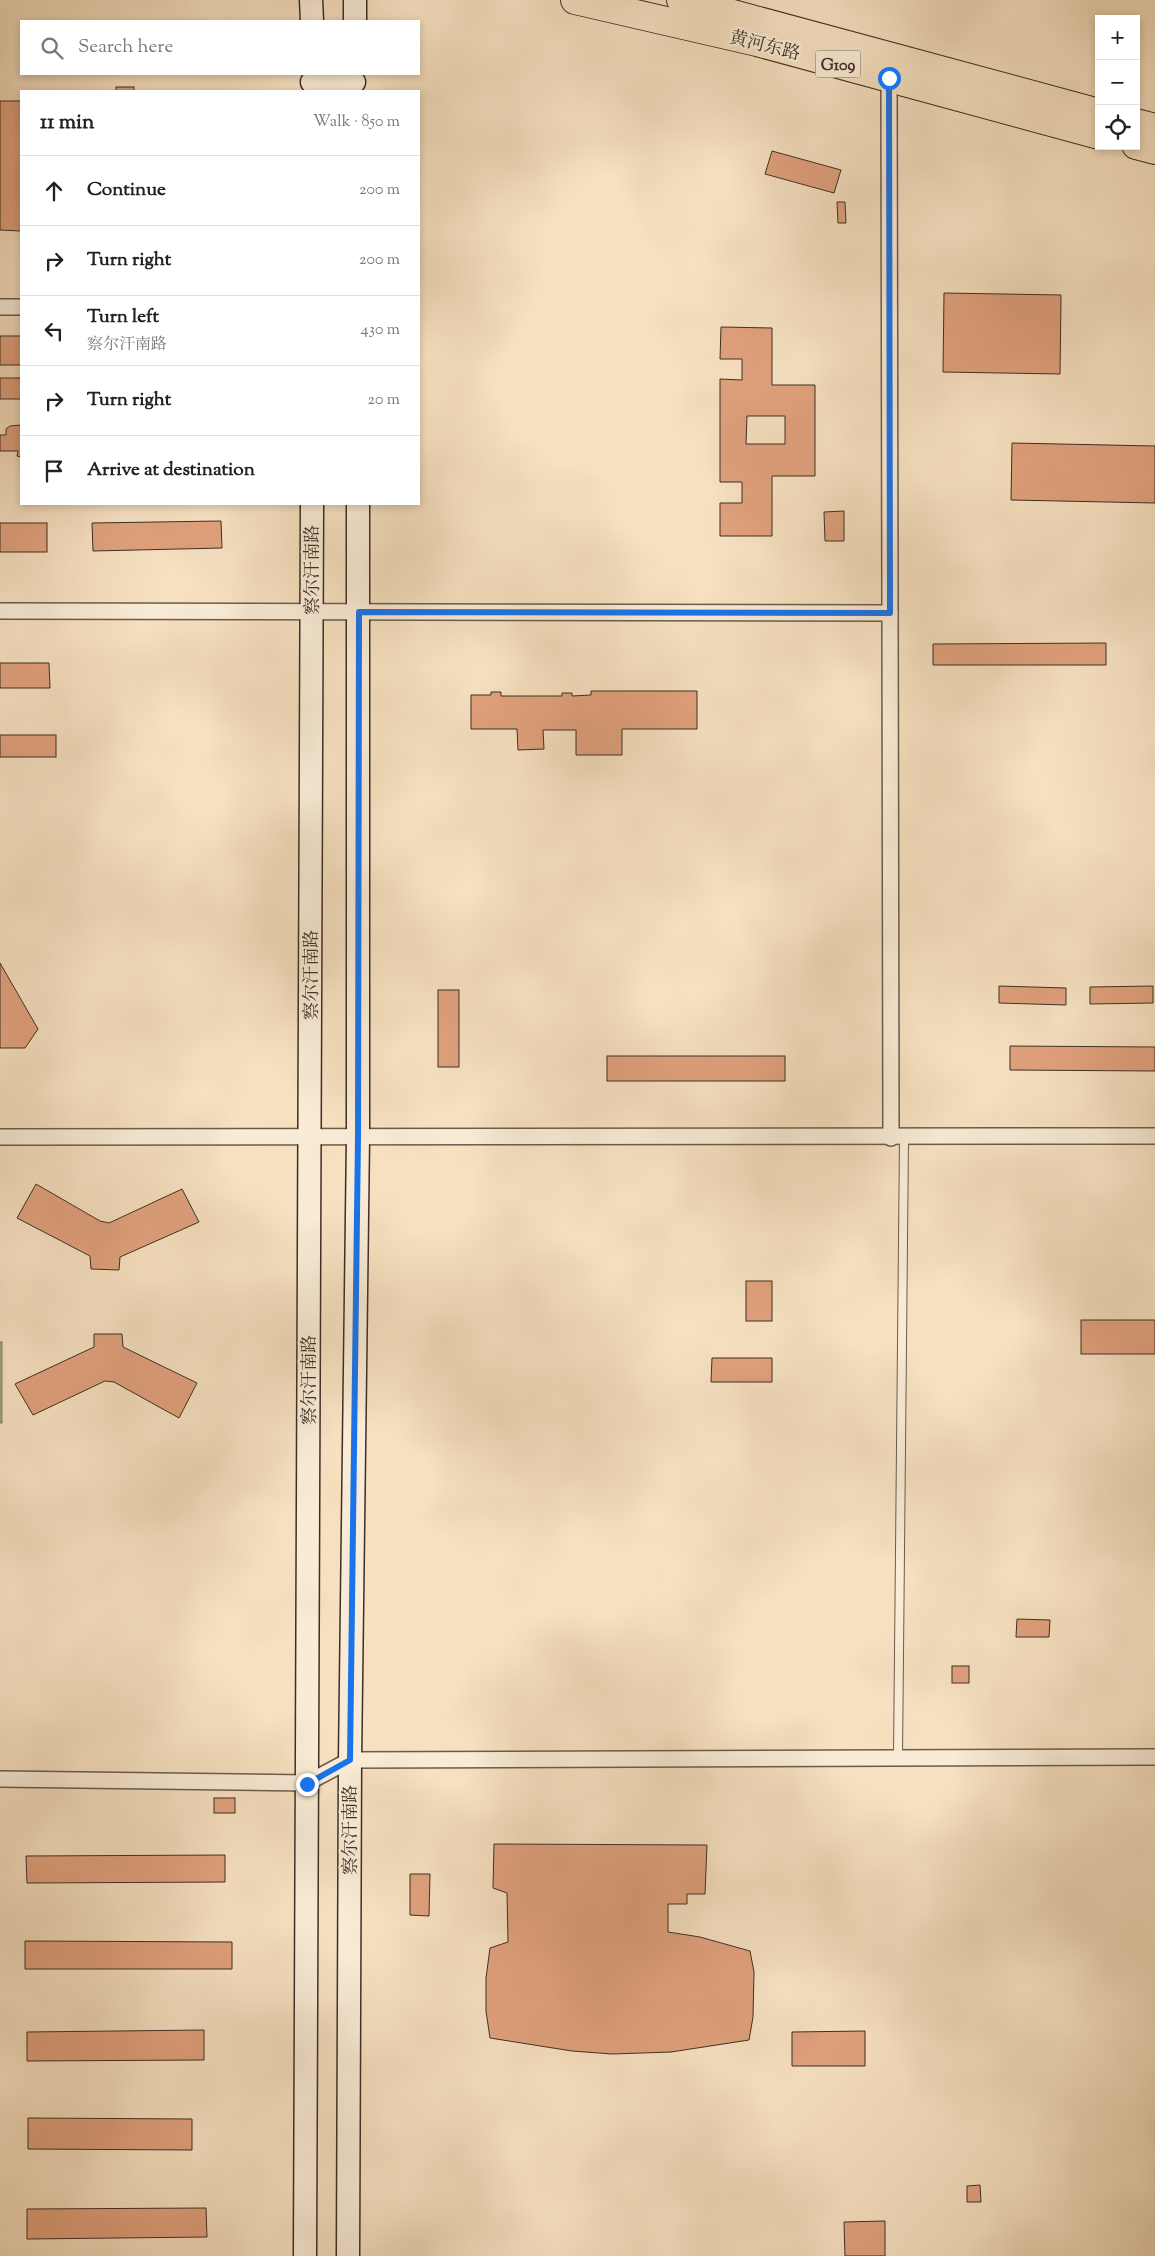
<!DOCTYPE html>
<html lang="en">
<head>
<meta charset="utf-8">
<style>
	:root { --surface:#fff; --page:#f6f6f6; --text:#222; --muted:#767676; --line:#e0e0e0 }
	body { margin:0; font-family:"Sorts Mill Goudy","Noto Serif SC",serif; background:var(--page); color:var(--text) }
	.controls { position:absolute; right:15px; top:15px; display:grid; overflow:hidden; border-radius:0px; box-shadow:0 2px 8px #0003 }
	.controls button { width:45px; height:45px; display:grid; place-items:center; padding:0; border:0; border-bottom:1px solid var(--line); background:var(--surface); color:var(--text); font:25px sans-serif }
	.stop { position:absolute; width:15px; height:15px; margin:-11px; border:4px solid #1a73e8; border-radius:50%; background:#fff }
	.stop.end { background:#1a73e8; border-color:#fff; box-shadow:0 1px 5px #0008 }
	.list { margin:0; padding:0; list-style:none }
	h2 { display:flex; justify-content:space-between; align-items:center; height:65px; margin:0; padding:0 20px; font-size:21px }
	h2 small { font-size:16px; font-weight:400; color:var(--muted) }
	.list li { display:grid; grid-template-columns:32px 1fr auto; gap:15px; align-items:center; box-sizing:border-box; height:70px; padding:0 20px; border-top:1px solid var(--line) }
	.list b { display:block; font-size:19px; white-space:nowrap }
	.list p { margin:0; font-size:16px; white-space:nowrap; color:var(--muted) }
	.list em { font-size:16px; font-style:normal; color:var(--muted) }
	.icon { flex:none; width:28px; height:28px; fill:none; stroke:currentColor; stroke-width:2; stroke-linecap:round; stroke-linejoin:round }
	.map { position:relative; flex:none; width:1155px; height:2256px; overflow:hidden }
	.search { position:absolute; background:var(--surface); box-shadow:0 2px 8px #0003; left:20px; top:20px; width:400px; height:55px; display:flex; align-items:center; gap:12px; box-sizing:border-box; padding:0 18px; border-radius:0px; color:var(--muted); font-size:19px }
	.panel { position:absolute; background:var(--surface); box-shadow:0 2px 8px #0003; left:20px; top:90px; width:400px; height:415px; border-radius:0px }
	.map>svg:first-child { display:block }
	.green { fill:#bcc292; stroke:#7c785c }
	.building { fill:#e0a17d; stroke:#3d2f25; fill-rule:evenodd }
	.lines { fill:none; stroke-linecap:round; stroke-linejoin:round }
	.lane-casing { stroke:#6b5b4c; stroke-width:10 }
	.street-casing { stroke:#6b5b4c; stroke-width:18 }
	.secondary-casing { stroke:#3d2f25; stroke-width:25 }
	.highway-casing { stroke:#3d2f25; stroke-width:30 }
	.lane { stroke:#f9ebd6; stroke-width:8 }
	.street { stroke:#f9ebd6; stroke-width:15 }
	.secondary { stroke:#f9ebd6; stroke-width:22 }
	.highway { stroke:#f6e0c0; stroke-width:28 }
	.route { stroke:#1a73e8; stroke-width:6 }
	.labels { text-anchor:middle; stroke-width:4.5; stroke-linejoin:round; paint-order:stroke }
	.shield { fill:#f9ebd6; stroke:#75675a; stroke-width:1 }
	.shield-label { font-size:16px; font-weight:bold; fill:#3d2f25 }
	.street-label { font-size:18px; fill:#3d2f25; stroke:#f9ebd6 }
</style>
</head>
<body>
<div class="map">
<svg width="1155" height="2256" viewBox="0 0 1155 2256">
	<rect width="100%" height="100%" fill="#f6e0c0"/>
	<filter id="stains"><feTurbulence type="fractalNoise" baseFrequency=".004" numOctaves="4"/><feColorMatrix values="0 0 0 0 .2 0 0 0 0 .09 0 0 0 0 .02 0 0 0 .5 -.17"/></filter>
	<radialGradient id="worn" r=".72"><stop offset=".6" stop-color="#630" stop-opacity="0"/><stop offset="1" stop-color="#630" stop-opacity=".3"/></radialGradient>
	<rect class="green" x="0" y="1342" width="2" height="81"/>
	<g class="building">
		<rect x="116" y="87" width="18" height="4"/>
		<path d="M0,101H21V231L0,230Z"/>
		<path d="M772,151L841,170L834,193L765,174Z"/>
		<path d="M837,202H845L846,223H838Z"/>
		<path d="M944,293L1061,295L1060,374L943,372Z"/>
		<path d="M721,327L772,328V385H815V476H772V536H720V503H742V482H720V379L742,380V359H720ZM747,416H785V444H746Z"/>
		<rect x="0" y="336" width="21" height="29"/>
		<rect x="0" y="378" width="21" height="21"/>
		<path d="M21,425V457L17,456L18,451H0V435H6V429L10,426Z"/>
		<path d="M1012,443L1155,446V503L1011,500Z"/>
		<path d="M844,511V541H825L824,512Z"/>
		<path d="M221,521L222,548L93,551L92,523Z"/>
		<rect x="0" y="523" width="47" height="29"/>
		<path d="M1106,643V665H933V644Z"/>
		<path d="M0,663H49L50,688H0Z"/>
		<path d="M591,691H697V729H622V755H576V730H543L544,749L518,750L517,729H471V695H491V692H501V696H562V693H572V696L591,695Z"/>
		<rect x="0" y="735" width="56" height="22"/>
		<path d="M0,963L38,1029L25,1048H0Z"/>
		<path d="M999,986L1066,988V1005L999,1003Z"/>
		<path d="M1153,986V1003L1090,1004V987Z"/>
		<rect x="438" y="990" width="21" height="77"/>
		<path d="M1010,1046L1155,1047V1071L1010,1070Z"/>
		<rect x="607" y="1056" width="178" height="25"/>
		<path d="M36,1184L100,1221L109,1223L182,1189L199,1222L120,1257L119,1270L91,1269L90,1256L17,1218Z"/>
		<rect x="746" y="1281" width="26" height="40"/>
		<rect x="1081" y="1320" width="74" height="34"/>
		<path d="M94,1334H122L123,1347L197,1383L179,1418L114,1382L105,1381L33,1415L15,1384L94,1347Z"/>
		<path d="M712,1358H772V1382H711Z"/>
		<path d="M1017,1619L1050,1620L1049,1637H1016Z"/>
		<rect x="952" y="1666" width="17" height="17"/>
		<rect x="214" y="1798" width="21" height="15"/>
		<path d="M494,1844L707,1845L705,1894H687V1904H668V1932L700,1937L750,1951L754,1972L753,2017L749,2040L671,2052L612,2054L572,2051L490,2038L486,2011V1978L490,1948L508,1942L507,1893L493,1888Z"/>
		<path d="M225,1855V1882L27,1883L26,1856Z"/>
		<path d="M410,1874H430L429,1916L410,1915Z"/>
		<path d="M25,1941L232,1942V1969H25Z"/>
		<path d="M204,2030V2060L27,2061V2032Z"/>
		<path d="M865,2031V2066H792V2032Z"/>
		<path d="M28,2118L192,2119V2150L28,2149Z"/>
		<path d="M980,2185L981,2202H967V2186Z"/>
		<path d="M206,2208L207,2237L27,2239V2209Z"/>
		<path d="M885,2221V2256H845L844,2222Z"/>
	</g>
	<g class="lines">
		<g class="lane-casing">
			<path id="lane" d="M898,1757L904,1138"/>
		</g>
		<g class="street-casing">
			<g id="street">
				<path d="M889,78L891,1138"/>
				<path d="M0,307H21"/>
				<path d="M0,611L890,613"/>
				<path d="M0,1137L1155,1136"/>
				<path d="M0,1779L307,1783L350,1760L1155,1757"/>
			</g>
		</g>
		<g class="secondary-casing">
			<g id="secondary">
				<path d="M311,0L312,21"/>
				<path d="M355,21V0"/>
				<path d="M312,82H354"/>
				<path d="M305,2256L312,504"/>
				<path d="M348,2256L350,1760L358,1137V504"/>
			</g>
		</g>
		<g class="highway-casing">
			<g id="highway">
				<path d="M575,0L757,42L1099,135"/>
				<path d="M681,0L1099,113"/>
				<path d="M1136,123L1155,128"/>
				<path d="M1136,145L1155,150"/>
			</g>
		</g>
		<use href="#lane" class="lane"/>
		<use href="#street" class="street"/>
		<use href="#secondary" class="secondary"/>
		<use href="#highway" class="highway"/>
	</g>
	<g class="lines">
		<path class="route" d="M307,1784L350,1760L358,1137L359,612L890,613L889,78"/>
	</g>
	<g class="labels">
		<rect class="shield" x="815.5" y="50.5" width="45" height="27" rx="4"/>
		<g class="shield-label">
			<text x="838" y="70">G109</text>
		</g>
		<g class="street-label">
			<text transform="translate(765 45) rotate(14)" y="6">黄河东路</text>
			<text transform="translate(312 570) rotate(-90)" y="6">察尔汗南路</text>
			<text transform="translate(311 975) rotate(-90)" y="6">察尔汗南路</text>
			<text transform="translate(309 1380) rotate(-90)" y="6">察尔汗南路</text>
			<text transform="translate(350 1830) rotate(-90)" y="6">察尔汗南路</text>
		</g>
	</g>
	<rect width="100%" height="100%" filter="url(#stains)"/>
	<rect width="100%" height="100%" fill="url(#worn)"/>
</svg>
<div class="controls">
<button>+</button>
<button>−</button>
<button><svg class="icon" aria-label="locate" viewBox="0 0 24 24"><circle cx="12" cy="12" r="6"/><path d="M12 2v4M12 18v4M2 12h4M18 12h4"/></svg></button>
</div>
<div class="stop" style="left:889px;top:78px"></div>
<div class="stop end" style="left:307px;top:1784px"></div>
<div class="search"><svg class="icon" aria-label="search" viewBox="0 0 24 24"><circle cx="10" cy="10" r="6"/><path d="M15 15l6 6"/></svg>Search here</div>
<section class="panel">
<h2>11 min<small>Walk · 850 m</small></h2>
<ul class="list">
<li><svg class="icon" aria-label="ahead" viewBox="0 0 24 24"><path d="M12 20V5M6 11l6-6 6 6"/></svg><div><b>Continue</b></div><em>200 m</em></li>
<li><svg class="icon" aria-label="right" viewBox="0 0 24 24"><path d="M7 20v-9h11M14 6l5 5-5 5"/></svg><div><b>Turn right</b></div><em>200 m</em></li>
<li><svg class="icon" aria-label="left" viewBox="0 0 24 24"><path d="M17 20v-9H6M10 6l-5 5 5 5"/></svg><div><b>Turn left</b><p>察尔汗南路</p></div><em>430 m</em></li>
<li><svg class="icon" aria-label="right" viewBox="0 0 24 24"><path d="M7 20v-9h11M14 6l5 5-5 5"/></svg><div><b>Turn right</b></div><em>20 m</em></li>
<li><svg class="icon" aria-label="arrive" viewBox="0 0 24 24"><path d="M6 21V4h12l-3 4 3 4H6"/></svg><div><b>Arrive at destination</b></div></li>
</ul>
</section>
</div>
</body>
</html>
